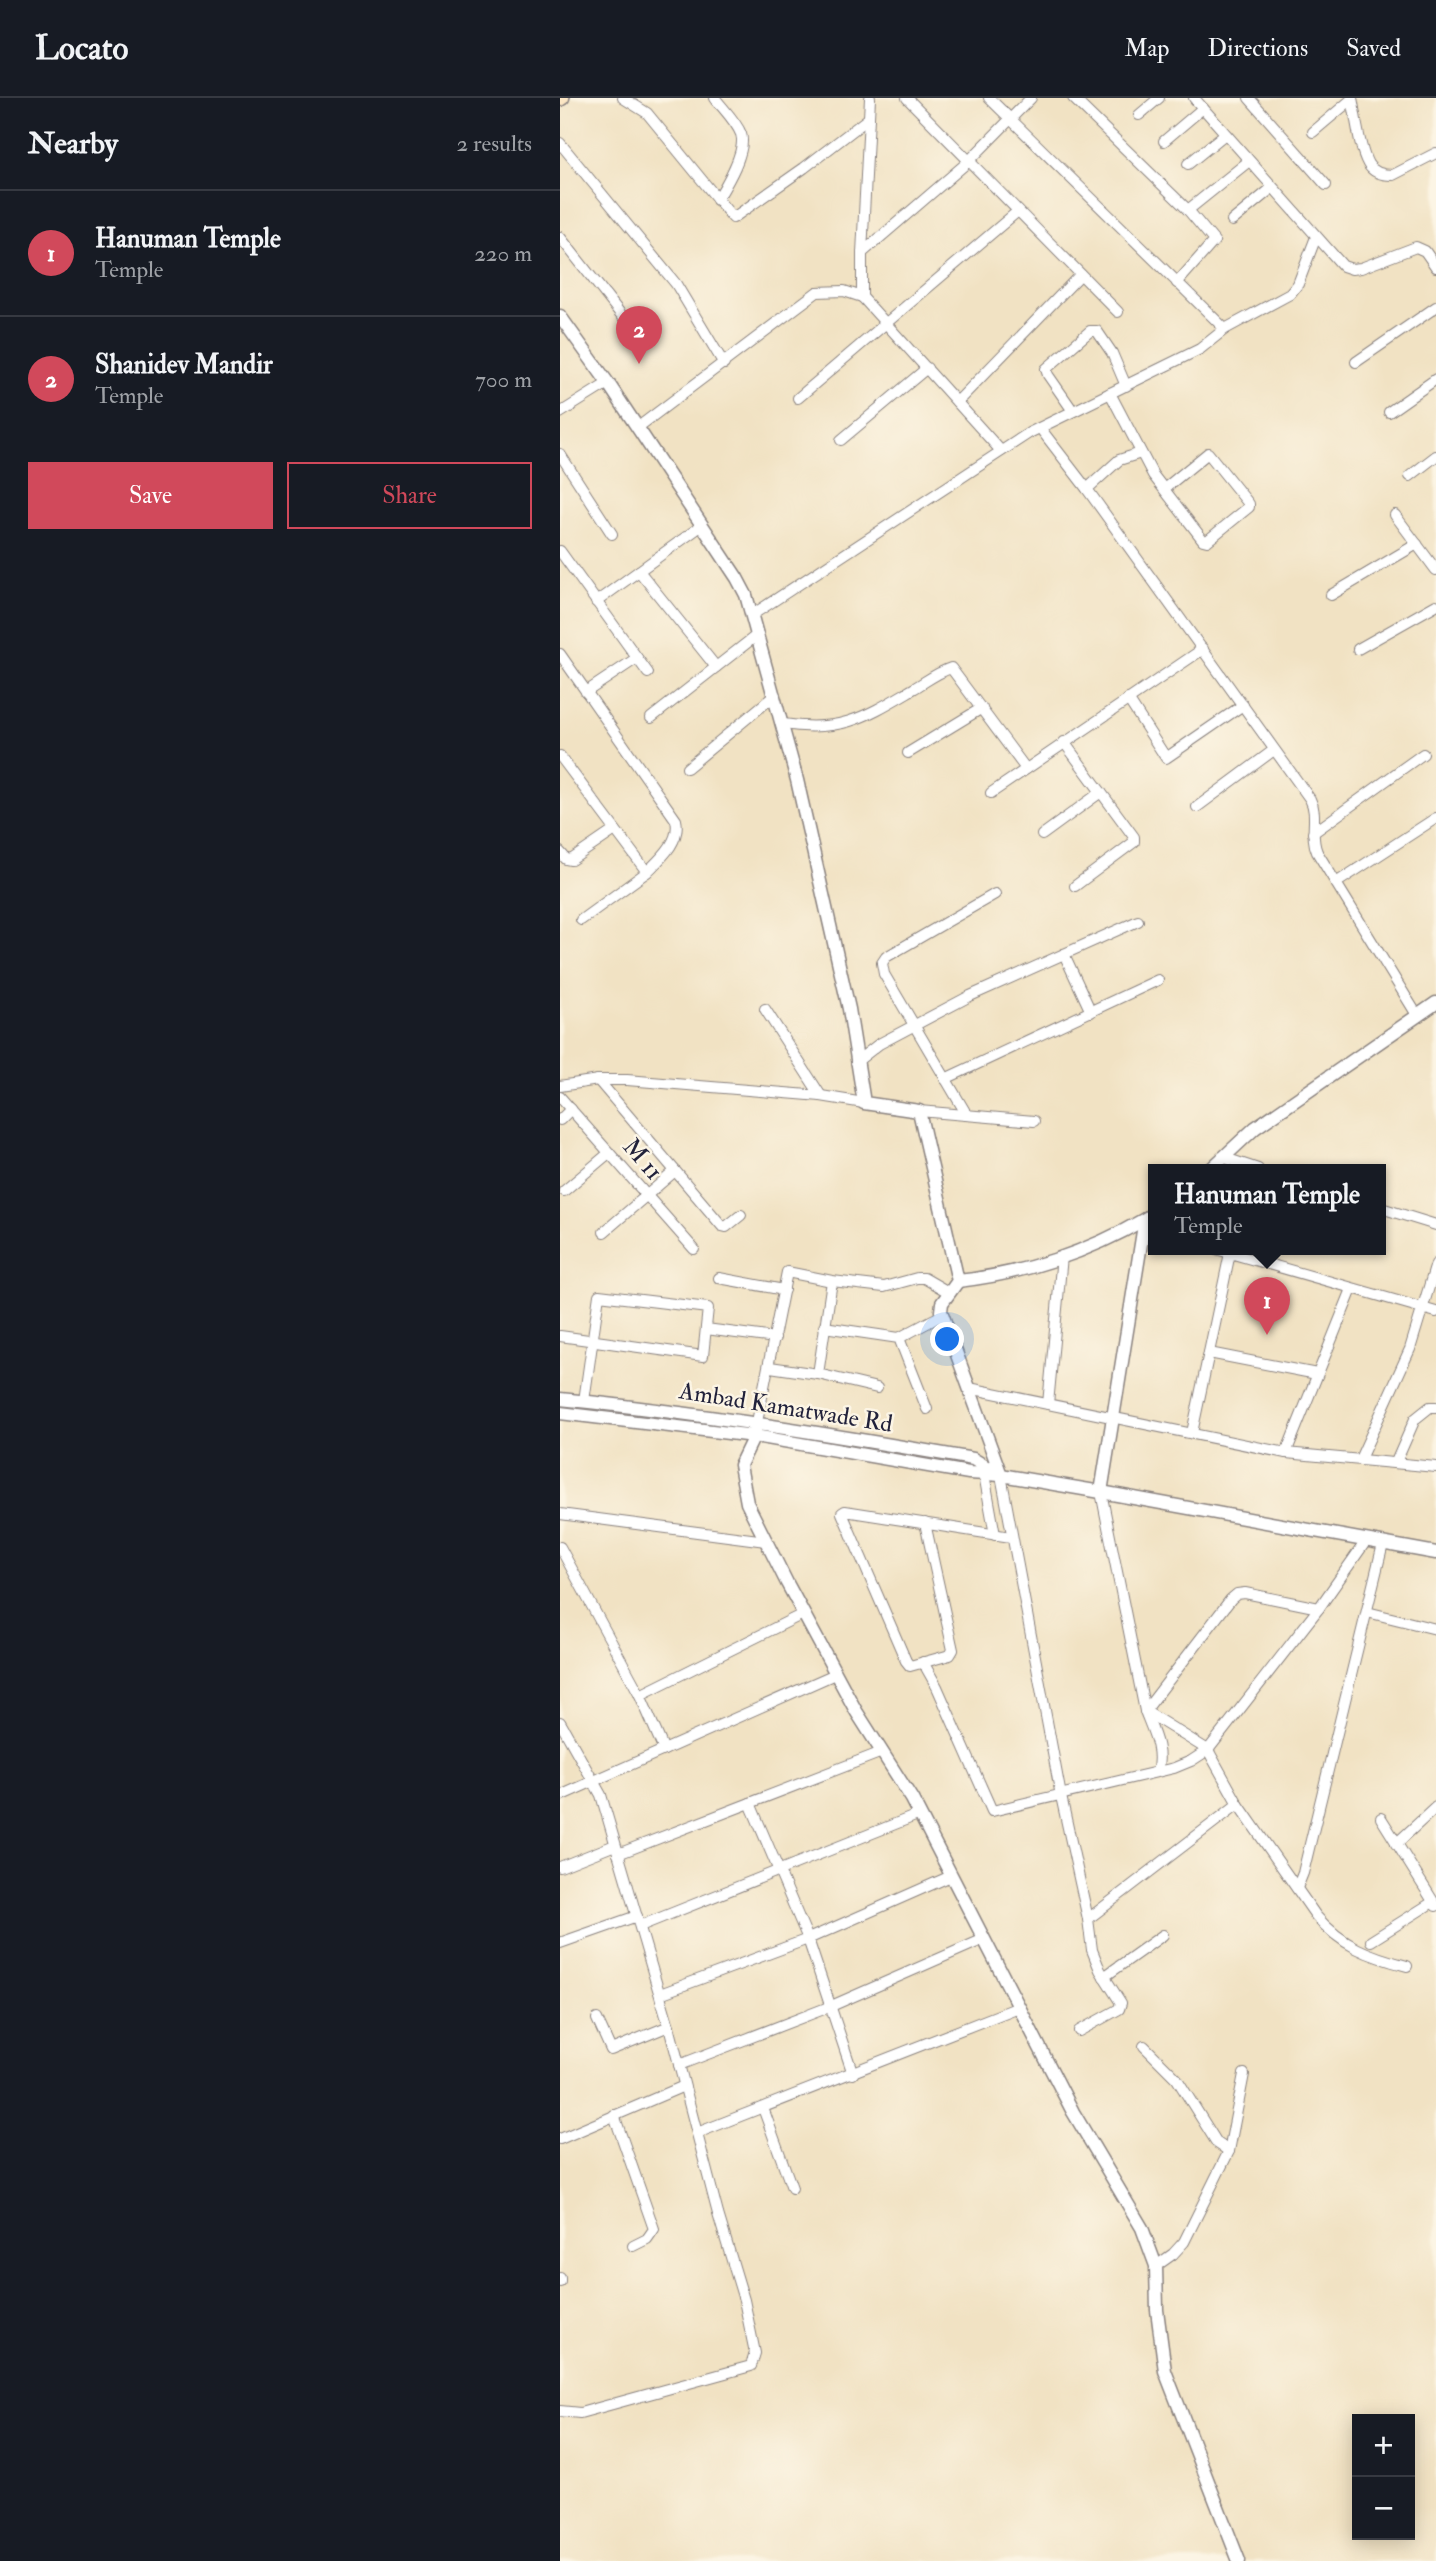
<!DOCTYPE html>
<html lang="en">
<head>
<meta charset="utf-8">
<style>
	:root { --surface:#171b24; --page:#20242c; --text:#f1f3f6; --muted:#9ea1a6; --line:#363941; --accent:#d1495b }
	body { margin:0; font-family:"IM FELL Double Pica",serif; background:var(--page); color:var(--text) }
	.controls { position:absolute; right:21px; bottom:21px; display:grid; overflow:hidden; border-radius:0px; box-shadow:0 4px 18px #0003 }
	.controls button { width:63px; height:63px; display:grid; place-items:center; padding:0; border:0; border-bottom:2px solid var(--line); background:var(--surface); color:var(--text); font:35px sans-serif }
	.you { position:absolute; left:388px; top:1242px; width:24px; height:24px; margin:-18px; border:5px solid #fff; border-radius:50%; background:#1a73e8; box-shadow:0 0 0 10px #1a73e833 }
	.badge { display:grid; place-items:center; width:46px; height:46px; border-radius:50%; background:var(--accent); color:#fff; font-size:23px; font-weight:700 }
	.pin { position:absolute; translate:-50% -58px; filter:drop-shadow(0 2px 4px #0008) }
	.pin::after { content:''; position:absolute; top:37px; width:24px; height:21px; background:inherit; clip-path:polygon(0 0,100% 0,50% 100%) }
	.popup { position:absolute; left:588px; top:1066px; width:238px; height:91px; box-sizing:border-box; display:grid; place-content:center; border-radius:0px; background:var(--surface); filter:drop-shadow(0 2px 5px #0005); font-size:23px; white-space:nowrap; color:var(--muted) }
	.popup b { font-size:26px; color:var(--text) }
	.popup::after { content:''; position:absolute; left:50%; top:100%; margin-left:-14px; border:14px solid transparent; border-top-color:var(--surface) }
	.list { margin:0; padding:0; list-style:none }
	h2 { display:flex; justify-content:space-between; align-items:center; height:91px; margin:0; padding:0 28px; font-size:30px }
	h2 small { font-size:23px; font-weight:400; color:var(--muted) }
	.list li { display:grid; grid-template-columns:46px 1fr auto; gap:21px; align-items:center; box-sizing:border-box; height:126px; padding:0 28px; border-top:2px solid var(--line) }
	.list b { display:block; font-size:26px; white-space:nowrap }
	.list p { margin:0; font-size:23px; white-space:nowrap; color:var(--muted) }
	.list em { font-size:23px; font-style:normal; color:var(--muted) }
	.actions { display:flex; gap:14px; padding:21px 28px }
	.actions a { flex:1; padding:16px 0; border:2px solid var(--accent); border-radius:0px; text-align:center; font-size:24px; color:var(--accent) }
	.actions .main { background:var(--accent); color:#fff }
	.map { position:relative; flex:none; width:876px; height:2463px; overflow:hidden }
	header { display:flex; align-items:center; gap:42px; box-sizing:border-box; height:98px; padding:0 35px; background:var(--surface); border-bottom:2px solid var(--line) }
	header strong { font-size:33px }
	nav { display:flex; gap:38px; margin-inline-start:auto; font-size:24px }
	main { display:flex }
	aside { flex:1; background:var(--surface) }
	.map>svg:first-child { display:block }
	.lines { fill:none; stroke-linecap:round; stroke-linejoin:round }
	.minor-casing { stroke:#8a827f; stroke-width:12 }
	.tertiary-casing { stroke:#8a827f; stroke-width:15 }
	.secondary-casing { stroke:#8a827f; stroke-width:15 }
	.minor { stroke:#fff; stroke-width:10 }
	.tertiary { stroke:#fff; stroke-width:12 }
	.secondary { stroke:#fce6c4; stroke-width:12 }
	.labels { text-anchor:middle; stroke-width:5; stroke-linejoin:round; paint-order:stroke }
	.street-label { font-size:24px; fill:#22223b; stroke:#fcf5e5 }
</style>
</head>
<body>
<header>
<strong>Locato</strong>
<nav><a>Map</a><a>Directions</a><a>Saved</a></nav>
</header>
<main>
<aside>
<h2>Nearby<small>2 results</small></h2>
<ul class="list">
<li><span class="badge">1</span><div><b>Hanuman Temple</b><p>Temple</p></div><em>220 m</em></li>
<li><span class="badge">2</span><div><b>Shanidev Mandir</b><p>Temple</p></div><em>700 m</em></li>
</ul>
<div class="actions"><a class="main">Save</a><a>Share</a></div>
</aside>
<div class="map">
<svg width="876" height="2463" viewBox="0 0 876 2463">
	<rect width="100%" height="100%" fill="#fcf5e5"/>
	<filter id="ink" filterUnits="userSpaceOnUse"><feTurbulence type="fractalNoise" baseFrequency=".0143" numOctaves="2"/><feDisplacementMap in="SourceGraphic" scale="14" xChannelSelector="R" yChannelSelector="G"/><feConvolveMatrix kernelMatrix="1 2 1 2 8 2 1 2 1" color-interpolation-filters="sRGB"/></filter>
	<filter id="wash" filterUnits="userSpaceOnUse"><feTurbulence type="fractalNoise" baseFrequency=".00686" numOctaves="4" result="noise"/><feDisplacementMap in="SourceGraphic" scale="28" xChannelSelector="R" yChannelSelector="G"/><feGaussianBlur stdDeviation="1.57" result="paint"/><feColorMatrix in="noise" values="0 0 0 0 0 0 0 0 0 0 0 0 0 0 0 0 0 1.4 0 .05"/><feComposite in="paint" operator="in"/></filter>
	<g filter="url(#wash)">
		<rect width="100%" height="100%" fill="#f1e2c3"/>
	</g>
	<g filter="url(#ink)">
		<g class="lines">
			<g class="minor-casing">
				<g id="minor">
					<path d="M63,0L87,15L173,120L244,70L309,20"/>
					<path d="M155,0C163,11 176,23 181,36C187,53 166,87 157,102"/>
					<path d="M310,0L302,155L409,63L471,0"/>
					<path d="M347,0L558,214"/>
					<path d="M429,0L665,231"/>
					<path d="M513,0L628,112L654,143L617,185"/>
					<path d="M634,0L783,168L792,171L801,170L856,149L865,153L876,169"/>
					<path d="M689,0L766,87"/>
					<path d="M792,0C796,19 799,50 808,66C813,75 823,77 833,77L876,55"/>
					<path d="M579,17L599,0"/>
					<path d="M753,34L792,1"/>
					<path d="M604,43L643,10"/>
					<path d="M0,45L116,186L164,266"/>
					<path d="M628,66L665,36"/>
					<path d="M628,112L689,63"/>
					<path d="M672,123L712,90"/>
					<path d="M0,139L63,219"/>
					<path d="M302,155V199L441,353"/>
					<path d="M796,264L876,209"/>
					<path d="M550,295L593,377L643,442L647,443L689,409V406L648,355L604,391"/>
					<path d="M238,300L458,113"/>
					<path d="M397,304L520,177"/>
					<path d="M513,313L488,277L486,271L530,233H537L552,255L566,288"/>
					<path d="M829,314L876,281"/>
					<path d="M0,315L48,285"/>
					<path d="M77,330L257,194L284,193L302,199"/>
					<path d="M480,330L527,391L750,701C759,718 749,736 757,754L857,917"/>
					<path d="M281,342L367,270"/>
					<path d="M0,356L52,436"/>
					<path d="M850,378L876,358"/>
					<path d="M527,391L559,362L581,355"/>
					<path d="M835,417L876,472"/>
					<path d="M0,453L88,575"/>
					<path d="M79,473L156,569"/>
					<path d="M771,497L857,446"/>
					<path d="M36,504L141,428"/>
					<path d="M192,517L469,335L640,251L665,231L730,196L738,186L756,139"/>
					<path d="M798,551L876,507"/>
					<path d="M0,556L116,722C121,743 101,760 87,774L0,658"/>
					<path d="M26,594L77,560"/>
					<path d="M568,601L606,660L683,607"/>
					<path d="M91,620L197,537"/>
					<path d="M223,626C281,635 305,619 353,591C365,584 378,574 391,570L466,671"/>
					<path d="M504,644L574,739V744L515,788"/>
					<path d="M348,655L422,610"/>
					<path d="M127,670L215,597"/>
					<path d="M431,695L643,551"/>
					<path d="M637,709L714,652"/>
					<path d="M753,735L863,656"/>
					<path d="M482,737L541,694"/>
					<path d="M0,754L6,761L11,762L55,732"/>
					<path d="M776,785L876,720"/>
					<path d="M21,822L87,774"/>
					<path d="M504,856L531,914"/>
					<path d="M205,911L261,998"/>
					<path d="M296,964L319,946L410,898L578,823"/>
					<path d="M385,981L598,882"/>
					<path d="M38,982L162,1128L166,1129L181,1117"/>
					<path d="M0,988L38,982H67L261,998L304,1005"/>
					<path d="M0,999L134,1151"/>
					<path d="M359,1013L474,1023"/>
					<path d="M407,1017L324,876L322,865L326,859L435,796"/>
					<path d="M0,1022L11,1011"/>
					<path d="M662,1059L698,1071"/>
					<path d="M4,1093L49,1055"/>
					<path d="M821,1110L876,1127"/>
					<path d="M44,1134L115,1073"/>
					<path d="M656,1151L876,1214"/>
					<path d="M159,1180L224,1192"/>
					<path d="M272,1183L258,1276L317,1290"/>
					<path d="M264,1229L339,1240L367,1311"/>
					<path d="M146,1231L215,1240"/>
					<path d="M0,1238L143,1258L148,1210L39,1197L24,1303"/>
					<path d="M339,1240L382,1217"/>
					<path d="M649,1255L757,1276"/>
					<path d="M210,1269L258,1276"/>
					<path d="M409,1290L726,1355L876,1369"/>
					<path d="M488,1306L502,1158"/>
					<path d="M197,1324L227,1174L272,1183L324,1189L357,1180H364L390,1195"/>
					<path d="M632,1335L670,1155"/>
					<path d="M726,1355L792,1191"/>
					<path d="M800,1361L850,1251L876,1166"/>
					<path d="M836,1364L855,1321L870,1309H876"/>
					<path d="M424,1376L435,1437"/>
					<path d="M441,1377L501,1698L528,1821L532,1852L540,1872L561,1905L559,1911L519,1933"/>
					<path d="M541,1394L585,1613C593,1634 603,1652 597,1674"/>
					<path d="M0,1416L206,1443"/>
					<path d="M365,1425L393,1552L390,1557L350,1568L346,1563L282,1415L285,1413L451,1439"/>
					<path d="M806,1443L759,1510L648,1652L678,1706L756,1818C782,1848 809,1858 847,1868"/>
					<path d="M0,1449L80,1597L104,1652"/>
					<path d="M807,1514L876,1531"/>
					<path d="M363,1564L377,1589L432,1713L614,1670L631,1663L648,1652L585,1613"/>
					<path d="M80,1597L243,1516"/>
					<path d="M585,1613L671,1501L677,1496L685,1495L759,1510"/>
					<path d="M0,1624L41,1697L110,1932L158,2116L184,2202L195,2255L191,2268L20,2315L0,2313"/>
					<path d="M0,1698L275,1576"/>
					<path d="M190,1705L248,1841L293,1976"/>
					<path d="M821,1720L876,1808"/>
					<path d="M836,1746L876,1709"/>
					<path d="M58,1756L322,1654"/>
					<path d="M0,1769L55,1747"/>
					<path d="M737,1790L743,1775L823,1446"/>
					<path d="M528,1821L678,1706"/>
					<path d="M80,1828L360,1716"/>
					<path d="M811,1843L873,1804"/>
					<path d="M0,1845L77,1818"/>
					<path d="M544,1879L603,1837"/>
					<path d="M100,1896L248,1841L391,1778"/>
					<path d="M37,1921L51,1952L109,1928"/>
					<path d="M584,1948L617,1981L657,2045L669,2053"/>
					<path d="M119,1967L269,1909L424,1841"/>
					<path d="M203,2010L232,2090"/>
					<path d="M54,2017L94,2131L87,2141L73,2148"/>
					<path d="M137,2035L459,1909"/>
					<path d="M0,2041L124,1988"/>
					<path d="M596,2168L613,2156L624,2144L669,2053L684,1976"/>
					<path d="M0,2180V2184"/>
				</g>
			</g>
			<g class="tertiary-casing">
				<g id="tertiary">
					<path d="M0,218L48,285L177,480L186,497L237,682L289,911L304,1005L359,1013L398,1183L382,1205L381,1213L441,1377"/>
					<path d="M651,1071L695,1030L876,905"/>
					<path d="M398,1183C463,1176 529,1154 585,1121"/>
					<path d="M0,1301C139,1315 275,1337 413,1361L438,1376"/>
					<path d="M0,1315L194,1338L409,1375L441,1377L541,1394L876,1455"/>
					<path d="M197,1324L194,1338L180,1367L187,1405L227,1485L296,1613L352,1701L513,2014L582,2130L596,2168L597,2212L605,2273L679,2463"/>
					<path d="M541,1394L585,1121L593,1115"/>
				</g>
			</g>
			<g class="secondary-casing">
				<path id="secondary" d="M0,2L3,0"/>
			</g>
			<use href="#minor" class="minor"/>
			<use href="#tertiary" class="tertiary"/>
			<use href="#secondary" class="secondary"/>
		</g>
	</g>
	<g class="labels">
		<g class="street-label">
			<text transform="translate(83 1061) rotate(49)" y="8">M 11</text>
			<text transform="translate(226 1309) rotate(9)" y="8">Ambad Kamatwade Rd</text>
		</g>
	</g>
</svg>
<div class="controls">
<button>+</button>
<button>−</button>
</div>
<div class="you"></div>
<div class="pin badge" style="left:707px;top:1237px">1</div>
<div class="popup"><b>Hanuman Temple</b>Temple</div>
<div class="pin badge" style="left:79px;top:266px">2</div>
</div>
</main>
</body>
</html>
